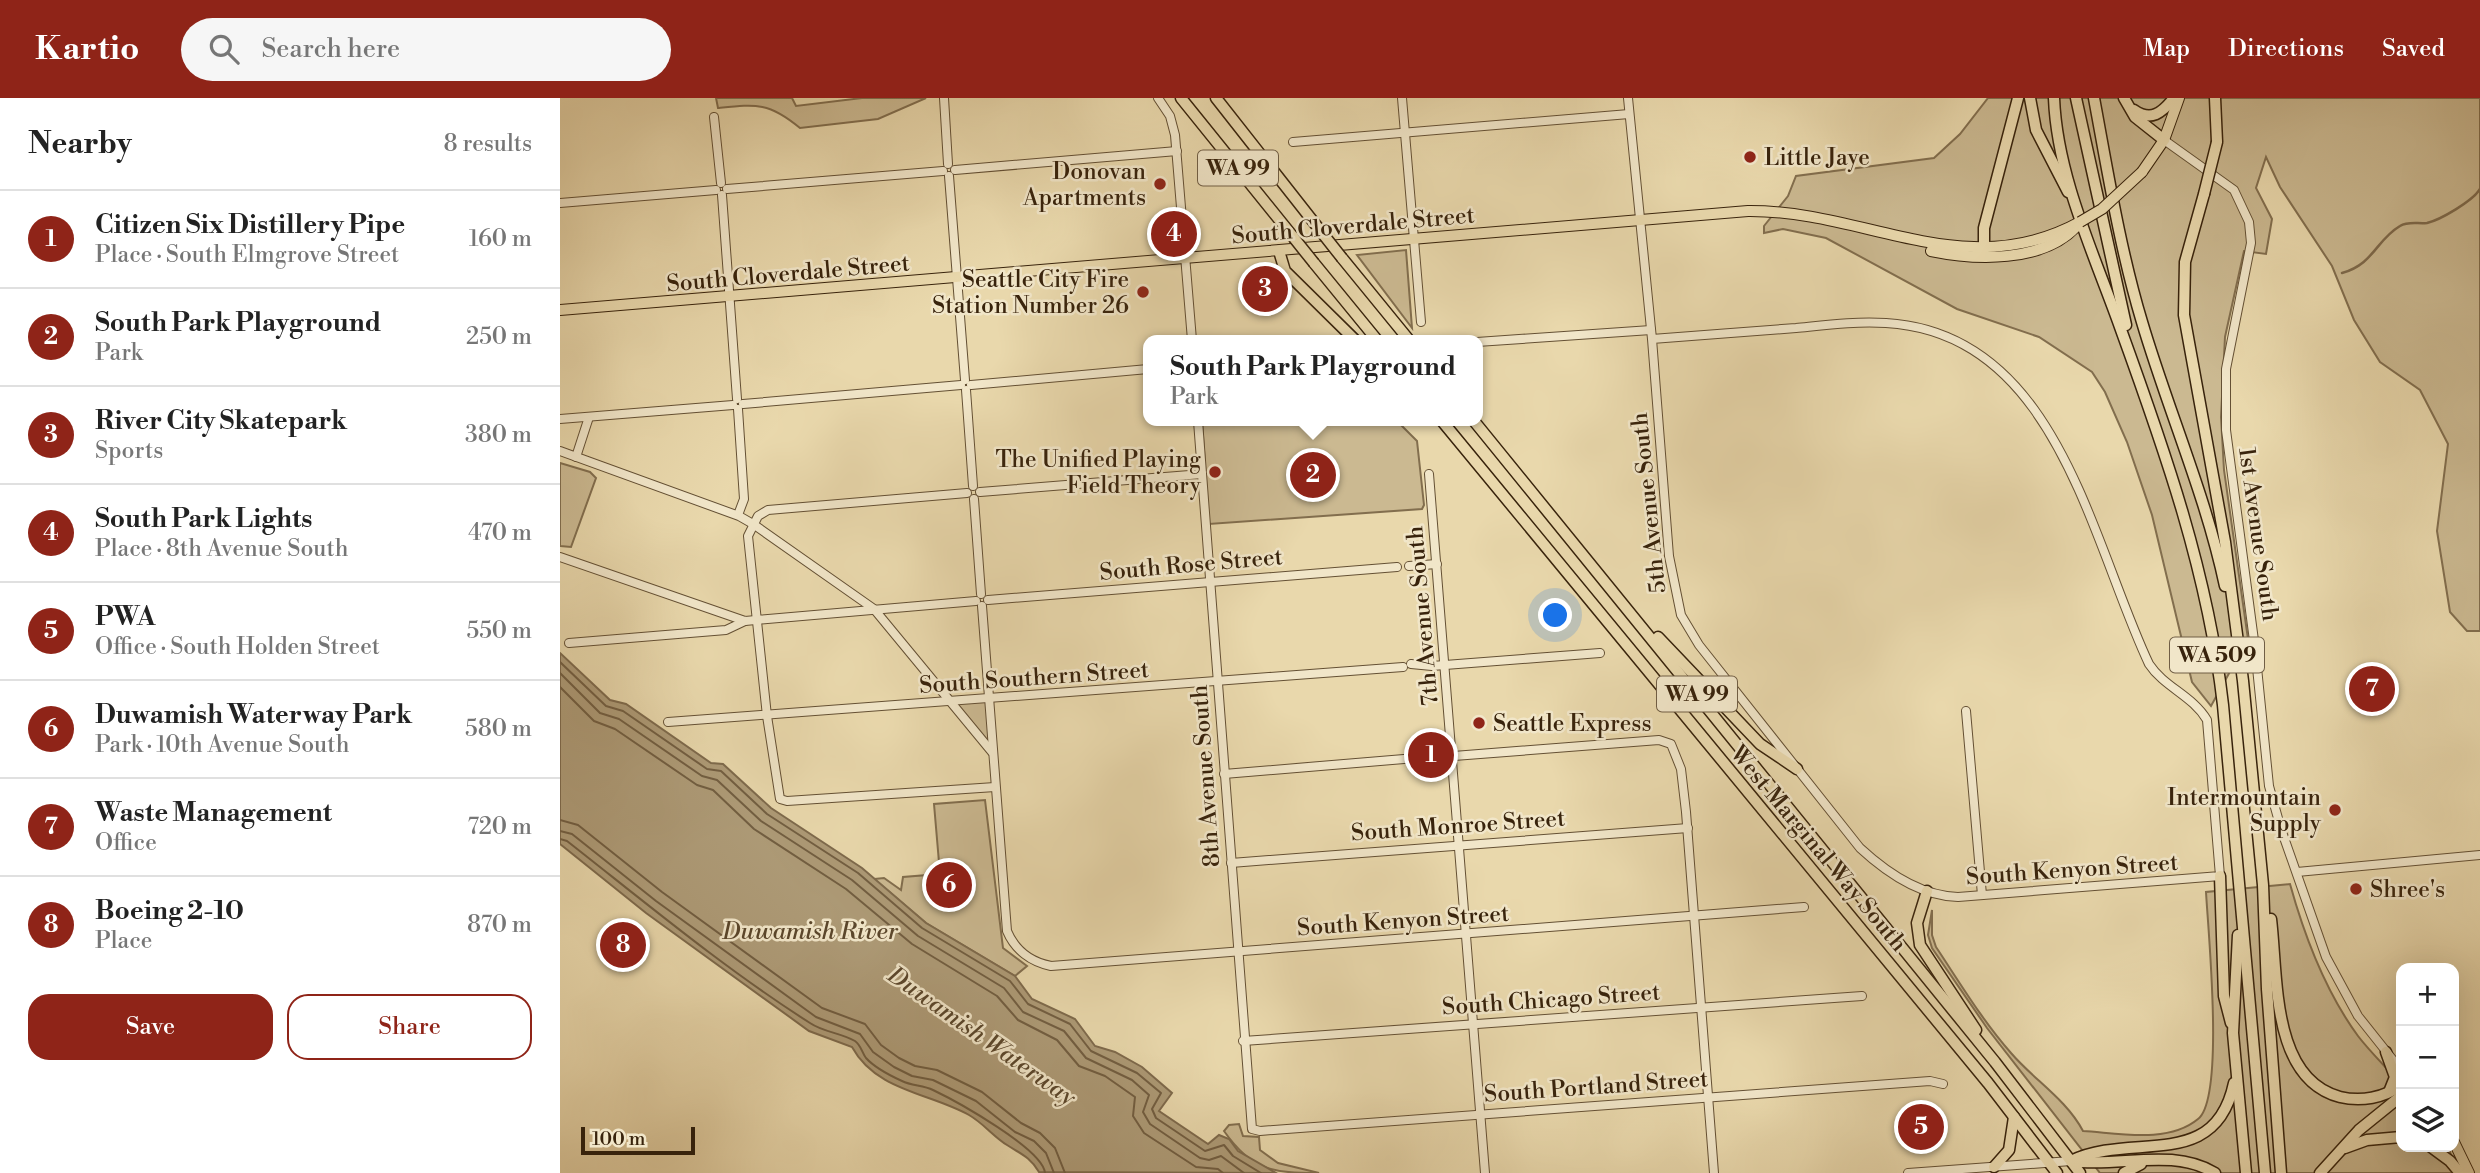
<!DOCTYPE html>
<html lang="en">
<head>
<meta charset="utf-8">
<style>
	:root { --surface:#fff; --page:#f6f6f6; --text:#222; --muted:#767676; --line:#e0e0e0; --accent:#8f2418 }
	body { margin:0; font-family:"Libre Bodoni",serif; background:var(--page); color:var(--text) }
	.controls { position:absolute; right:21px; bottom:21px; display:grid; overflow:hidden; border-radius:14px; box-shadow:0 7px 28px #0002 }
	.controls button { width:63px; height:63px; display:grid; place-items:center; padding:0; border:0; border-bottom:2px solid var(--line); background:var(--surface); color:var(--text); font:35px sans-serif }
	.scale { position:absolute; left:21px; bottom:18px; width:114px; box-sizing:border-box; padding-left:7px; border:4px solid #38230c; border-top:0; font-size:19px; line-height:24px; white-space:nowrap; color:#38230c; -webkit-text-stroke:5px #f1e6c9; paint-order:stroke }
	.you { position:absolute; left:996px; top:518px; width:24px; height:24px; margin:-18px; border:5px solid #fff; border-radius:50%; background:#1a73e8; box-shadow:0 0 0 10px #1a73e833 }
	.badge { display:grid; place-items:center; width:46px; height:46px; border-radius:50%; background:var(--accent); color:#fff; font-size:23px; font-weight:700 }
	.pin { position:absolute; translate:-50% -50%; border:4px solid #fff; box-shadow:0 2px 7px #0006 }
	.popup { position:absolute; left:583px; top:237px; width:340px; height:91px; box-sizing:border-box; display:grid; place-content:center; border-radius:14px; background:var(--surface); filter:drop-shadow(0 2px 5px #0005); font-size:23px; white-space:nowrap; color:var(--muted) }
	.popup b { font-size:26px; color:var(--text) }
	.popup::after { content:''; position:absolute; left:50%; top:100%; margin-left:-14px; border:14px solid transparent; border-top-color:var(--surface) }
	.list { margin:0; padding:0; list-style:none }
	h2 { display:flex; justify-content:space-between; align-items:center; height:91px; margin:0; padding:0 28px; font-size:30px }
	h2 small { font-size:23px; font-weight:400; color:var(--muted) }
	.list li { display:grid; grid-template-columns:46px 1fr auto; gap:21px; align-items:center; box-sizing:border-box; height:98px; padding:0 28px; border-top:2px solid var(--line) }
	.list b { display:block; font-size:26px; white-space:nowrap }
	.list p { margin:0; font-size:23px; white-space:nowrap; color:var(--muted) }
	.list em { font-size:23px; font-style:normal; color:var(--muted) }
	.actions { display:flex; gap:14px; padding:21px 28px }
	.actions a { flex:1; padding:16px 0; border:2px solid var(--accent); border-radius:21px; text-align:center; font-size:24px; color:var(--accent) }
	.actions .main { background:var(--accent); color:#fff }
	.icon { flex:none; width:38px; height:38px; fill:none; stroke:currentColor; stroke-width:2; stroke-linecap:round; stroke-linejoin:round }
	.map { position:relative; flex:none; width:1920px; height:1075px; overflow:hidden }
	header { display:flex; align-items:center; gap:42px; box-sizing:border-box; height:98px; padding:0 35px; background:var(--accent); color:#fff }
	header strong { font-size:33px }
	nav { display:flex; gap:38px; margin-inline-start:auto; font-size:24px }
	.search { width:490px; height:63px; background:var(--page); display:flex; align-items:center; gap:18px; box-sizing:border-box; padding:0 24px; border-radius:38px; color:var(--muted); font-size:26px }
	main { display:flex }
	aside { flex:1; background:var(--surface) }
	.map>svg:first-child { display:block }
	.green { fill:#cbb991; stroke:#826e4e; stroke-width:2 }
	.water { fill:#ad9a76; stroke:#7e6a4c; stroke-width:2 }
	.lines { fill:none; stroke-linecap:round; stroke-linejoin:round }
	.shore { stroke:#725e41; stroke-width:2 }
	.stream { stroke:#7e6a4c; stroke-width:2.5 }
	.minor-casing { stroke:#645034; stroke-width:10 }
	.major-casing { stroke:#38230c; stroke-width:12 }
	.highway-casing { stroke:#38230c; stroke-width:13 }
	.minor { stroke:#f1e6c9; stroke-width:8 }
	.major { stroke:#e9d8ac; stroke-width:10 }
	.highway { stroke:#e9d8ac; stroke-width:10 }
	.major-bridge-casing { stroke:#38230c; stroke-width:12; stroke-linecap:butt }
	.highway-bridge-casing { stroke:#38230c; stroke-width:13; stroke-linecap:butt }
	.major-bridge { stroke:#e9d8ac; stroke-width:10 }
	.highway-bridge { stroke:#e9d8ac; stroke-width:10 }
	.poi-dot { fill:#8f2418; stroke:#f1e6c9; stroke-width:2.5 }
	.labels { text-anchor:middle; stroke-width:5; stroke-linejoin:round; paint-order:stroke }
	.shield { fill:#f1e6c9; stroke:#705e45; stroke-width:2 }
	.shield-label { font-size:21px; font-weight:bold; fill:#38230c }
	.poi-label { font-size:23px; fill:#38230c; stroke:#f1e6c9; text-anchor:end }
	.street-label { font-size:23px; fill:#38230c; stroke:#f1e6c9 }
	.water-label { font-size:24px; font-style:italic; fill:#5b472c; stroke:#f1e6c9 }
</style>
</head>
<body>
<header>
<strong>Kartio</strong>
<div class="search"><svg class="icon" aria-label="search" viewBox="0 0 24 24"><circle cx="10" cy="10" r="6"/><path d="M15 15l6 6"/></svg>Search here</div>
<nav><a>Map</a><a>Directions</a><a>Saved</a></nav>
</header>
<main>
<aside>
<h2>Nearby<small>8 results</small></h2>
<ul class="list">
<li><span class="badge">1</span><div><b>Citizen Six Distillery Pipe</b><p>Place · South Elmgrove Street</p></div><em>160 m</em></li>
<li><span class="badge">2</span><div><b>South Park Playground</b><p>Park</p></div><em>250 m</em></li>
<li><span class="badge">3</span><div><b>River City Skatepark</b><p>Sports</p></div><em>380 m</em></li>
<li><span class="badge">4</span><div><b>South Park Lights</b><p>Place · 8th Avenue South</p></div><em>470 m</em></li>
<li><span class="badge">5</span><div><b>PWA</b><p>Office · South Holden Street</p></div><em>550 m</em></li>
<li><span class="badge">6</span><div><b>Duwamish Waterway Park</b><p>Park · 10th Avenue South</p></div><em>580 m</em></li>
<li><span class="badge">7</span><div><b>Waste Management</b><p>Office</p></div><em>720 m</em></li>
<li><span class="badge">8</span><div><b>Boeing 2-10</b><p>Place</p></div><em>870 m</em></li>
</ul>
<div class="actions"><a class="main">Save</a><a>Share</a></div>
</aside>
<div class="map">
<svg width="1920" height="1075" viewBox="0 0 1920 1075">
	<rect width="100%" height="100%" fill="#e9d8ac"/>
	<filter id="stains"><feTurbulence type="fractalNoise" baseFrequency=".00286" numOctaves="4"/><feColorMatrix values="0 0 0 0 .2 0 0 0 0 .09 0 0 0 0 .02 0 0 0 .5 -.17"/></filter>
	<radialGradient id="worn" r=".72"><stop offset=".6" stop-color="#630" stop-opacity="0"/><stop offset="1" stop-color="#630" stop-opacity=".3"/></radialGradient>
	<g class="green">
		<path d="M156,0H232L236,8L302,0H366L318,21L240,30C209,4 196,6 158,10Z"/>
		<path d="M1428,0H1920V533H1907L1890,514L1877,433L1888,346L1860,292L1820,264L1794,222L1772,168L1720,89L1706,59L1696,90L1712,121L1706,156L1684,153L1665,239L1661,319L1664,372L1688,541L1651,608L1632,584L1592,417L1567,344L1545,294L1532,274L1479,239L1397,211L1266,140L1223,131L1204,135V128L1228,98L1236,78L1374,60L1400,36Z"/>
		<path d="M846,152L852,230L797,157Z"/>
		<circle cx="705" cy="190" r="15"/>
		<path d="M642,323H837L857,343L864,407L862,411L649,426Z"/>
		<path d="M0,365L30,374L36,380L11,449L0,448Z"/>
		<path d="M429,601L432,648L388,604Z"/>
		<path d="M425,702L443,850L467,868L455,878L366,825L314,781L324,780L341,792L343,779L380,776L374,706Z"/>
		<path d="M1730,786C1745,840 1765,893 1798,938C1811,955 1827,970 1841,986V1049H1888L1898,1075H1540L1427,930L1372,850L1368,837L1372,812V837L1376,849C1400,885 1422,922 1451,955C1474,982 1506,1001 1523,1033C1558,1035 1608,1046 1638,1021C1665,1000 1648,832 1646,794Z"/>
		<path d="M679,1026L683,1038L699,1039L700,1052L718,1065L759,1075C713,1075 692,1073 664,1033L669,1027Z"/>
	</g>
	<path class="water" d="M0,555L50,602L66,606L151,665L163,666L211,710L302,770L366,825L455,878L472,901L515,921L535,948L555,954L582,969L612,995L599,1013L648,1046L659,1037L669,1041L678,1053L716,1075L479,1074C470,1059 461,1056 447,1047C434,1039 423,1025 409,1017C370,995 316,993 292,949L249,933L86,815L0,746Z"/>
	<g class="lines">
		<g class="shore">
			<path d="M0,564L46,608L63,613L147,671L161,673L207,716L298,775L362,830L450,883L468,906L510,926L531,953L577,975L601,995L592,1011L596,1020L645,1053L664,1047L673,1058L701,1075"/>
			<path d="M0,575L40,615L59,621L142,678L157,682L201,723L292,782L358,838L444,890L463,914L504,933L526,960L572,982L589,997L583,1014L590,1026L640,1060L649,1062L661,1058L684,1075"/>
			<path d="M0,589L34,623L55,631L137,687L153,692L194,731L286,791L352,846L437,898L458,922L497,942L519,968L545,978L575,999L573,1018L584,1035L636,1069L658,1071L663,1075"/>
			<path d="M0,722L18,727L102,794L262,910L305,926L321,947L339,960L355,968L377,972L422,994L461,1025L480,1035L495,1050L505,1075"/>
			<path d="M0,733L12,736L96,803L256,919L300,936L313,954L334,969L352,978L373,982L416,1003L455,1034L474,1043L486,1055L494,1075"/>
			<path d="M0,741L7,743C86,805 165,871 250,925C263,934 281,935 295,943C301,947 302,955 306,960C315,970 331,978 342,983C352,988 363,987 373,992C396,1003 483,1051 485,1075"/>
		</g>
		<path class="stream" d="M1782,175C1814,166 1816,142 1840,128C1848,123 1858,126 1867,125C1880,122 1913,103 1920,91"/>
		<g class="minor-casing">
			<g id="minor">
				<path d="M384,0L388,66"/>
				<path d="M598,0L610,18L615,37L632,242"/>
				<path d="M842,0L861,224"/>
				<path d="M1068,0L1092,241L1109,458L1121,517L1139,547L1300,750C1327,775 1360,798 1398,799L1660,778L1647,622C1633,598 1604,589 1589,566C1530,441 1497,235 1326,225C1296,223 1266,227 1236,230C1188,234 1140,237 1092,241"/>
				<path d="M154,19L161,85"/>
				<path d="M1604,42L1674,92L1689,124L1691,145L1666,271V332L1695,550L1709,688L1721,731L1766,859L1798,918L1841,972"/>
				<path d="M733,44L1069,16"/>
				<path d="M395,72L617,53"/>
				<path d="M389,78L405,282"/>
				<path d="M167,91L383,73"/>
				<path d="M162,97L177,301"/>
				<path d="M0,105L156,92"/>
				<path d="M917,244L1091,232"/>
				<path d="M411,287L588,271"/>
				<path d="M406,292L413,388"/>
				<path d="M183,306L401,287"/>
				<path d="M0,321L173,307"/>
				<path d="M638,323L692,1031L700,1033L1370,983L1383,986"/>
				<path d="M0,353L179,418L193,426L314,511L432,654"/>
				<path d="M16,359L29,319"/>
				<path d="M869,376L925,1075"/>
				<path d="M420,394L642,376"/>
				<path d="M407,395L208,412L198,418L188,438L207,618L220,701L227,703L435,689"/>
				<path d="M414,401L421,496"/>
				<path d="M178,417L184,401L178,311"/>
				<path d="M0,459L185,523L416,503"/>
				<path d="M849,468L877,466"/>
				<path d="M428,502L837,469"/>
				<path d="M422,508L447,833C455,852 471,864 491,868L1244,809"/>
				<path d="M9,545L166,532L185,523"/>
				<path d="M851,566L872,568L1040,555"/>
				<path d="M1406,613L1422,797"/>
				<path d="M108,624L843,569"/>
				<path d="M881,659L1099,642L1111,646L1121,671L1126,714L1154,1075"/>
				<path d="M664,676L844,661"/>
				<path d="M671,765L1128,730"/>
				<path d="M1737,774L1920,757"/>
				<path d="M683,943L1302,898"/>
				<path d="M1348,1075L1511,1063"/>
			</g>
		</g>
		<g class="major-casing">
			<g id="major">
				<path d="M1582,74L1604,42L1619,0"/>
				<path d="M1371,153C1415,162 1482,165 1516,129"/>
				<path d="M0,212L1188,113C1306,112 1405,187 1520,124"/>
				<path d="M1894,1044L1909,1075"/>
			</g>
		</g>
		<g class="highway-casing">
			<g id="highway">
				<path d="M621,0L734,140"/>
				<path d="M656,0L763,136"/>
				<path d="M1470,0L1476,32L1508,94"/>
				<path d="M1494,0C1497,78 1534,156 1560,229C1605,353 1648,475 1663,607L1705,1075"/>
				<path d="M1516,0L1566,227"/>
				<path d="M1534,0C1548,75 1560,151 1582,224C1608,312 1646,398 1665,488"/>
				<path d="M1564,0L1575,19L1604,42"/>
				<path d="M1655,0L1657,44"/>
				<path d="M1574,12C1591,24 1602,15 1614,0"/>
				<path d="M1644,96L1625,164L1624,217L1665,444L1683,583L1703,787L1707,891L1721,1075"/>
				<path d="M1424,150V130L1458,0"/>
				<path d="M719,153L725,173L795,242"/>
				<path d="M782,160L849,242"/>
				<path d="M754,165L817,242"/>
				<path d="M882,323L1428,985L1497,1075"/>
				<path d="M914,323L1435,964L1520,1075"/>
				<path d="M1098,539L1200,646L1237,671"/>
				<path d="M1660,778L1664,898L1671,925"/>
				<path d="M1367,793L1357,825L1360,847L1416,932"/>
				<path d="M1711,821C1718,879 1711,981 1780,999C1801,1004 1824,1000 1841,987"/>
				<path d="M1678,837L1673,935L1686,1075"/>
				<path d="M1826,954L1835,979L1829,994"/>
				<path d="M1871,1049L1890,1063L1900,1075"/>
				<path d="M1785,1050L1807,1042L1841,1039"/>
				<path d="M1511,1063C1572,1033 1655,1075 1674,985"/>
				<path d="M1511,1063C1559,1070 1611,1049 1655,1075"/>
				<path d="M1434,1069L1449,1052L1454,1019"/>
				<path d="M1564,1075L1581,1066"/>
				<path d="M1760,1075L1799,1032L1841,998"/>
			</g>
		</g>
		<use href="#minor" class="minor"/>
		<use href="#major" class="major"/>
		<use href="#highway" class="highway"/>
		<g class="major-bridge-casing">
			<path id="major-bridge" d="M1520,124L1542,111L1582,74"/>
		</g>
		<g class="highway-bridge-casing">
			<g id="highway-bridge">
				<path d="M1644,96L1657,44"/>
				<path d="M763,136L782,160"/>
				<path d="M734,140L754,165"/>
			</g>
		</g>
		<use href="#major-bridge" class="major-bridge"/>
		<use href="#highway-bridge" class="highway-bridge"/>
	</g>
	<g class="poi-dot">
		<circle cx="1190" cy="59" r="7"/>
		<circle cx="600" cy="86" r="7"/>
		<circle cx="583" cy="194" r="7"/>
		<circle cx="655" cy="374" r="7"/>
		<circle cx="919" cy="625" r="7"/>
		<circle cx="1775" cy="712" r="7"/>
		<circle cx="1796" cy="791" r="7"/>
	</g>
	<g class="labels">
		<g class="shield">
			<rect x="638" y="52.5" width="80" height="35" rx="5"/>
			<rect x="1610" y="539.5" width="94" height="35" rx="5"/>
			<rect x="1097" y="578.5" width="80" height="35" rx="5"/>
		</g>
		<g class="shield-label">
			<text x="678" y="77">WA 99</text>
			<text x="1657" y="564">WA 509</text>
			<text x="1137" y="603">WA 99</text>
		</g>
		<g class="poi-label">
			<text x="1204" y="67" text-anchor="start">Little Jaye</text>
			<text x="586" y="81">Donovan<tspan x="586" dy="26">Apartments</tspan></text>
			<text x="569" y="189">Seattle City Fire<tspan x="569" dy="26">Station Number 26</tspan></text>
			<text x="641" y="369">The Unified Playing<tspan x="641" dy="26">Field Theory</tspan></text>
			<text x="933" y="633" text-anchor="start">Seattle Express</text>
			<text x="1761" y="707">Intermountain<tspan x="1761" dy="26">Supply</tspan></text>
			<text x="1810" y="799" text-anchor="start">Shree's</text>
		</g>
		<g class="street-label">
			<text transform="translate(793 127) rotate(-5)" y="8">South Cloverdale Street</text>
			<text transform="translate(228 175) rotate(-5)" y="8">South Cloverdale Street</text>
			<text transform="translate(1088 405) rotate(-96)" y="8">5th Avenue South</text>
			<text transform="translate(1699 436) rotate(82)" y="8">1st Avenue South</text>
			<text transform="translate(631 466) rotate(-5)" y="8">South Rose Street</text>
			<text transform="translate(862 518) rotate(-95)" y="8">7th Avenue South</text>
			<text transform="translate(474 579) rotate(-4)" y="8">South Southern Street</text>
			<text transform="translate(645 678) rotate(-94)" y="8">8th Avenue South</text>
			<text transform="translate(898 727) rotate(-4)" y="8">South Monroe Street</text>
			<text transform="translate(1259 750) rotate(50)" y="8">West Marginal Way South</text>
			<text transform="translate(1512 771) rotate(-4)" y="8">South Kenyon Street</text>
			<text transform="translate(843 822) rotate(-4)" y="8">South Kenyon Street</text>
			<text transform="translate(991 901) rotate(-4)" y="8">South Chicago Street</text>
			<text transform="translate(1036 988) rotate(-4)" y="8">South Portland Street</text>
		</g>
		<g class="water-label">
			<text x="250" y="841">Duwamish River</text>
			<text transform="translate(422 938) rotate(35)" y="8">Duwamish Waterway</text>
		</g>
	</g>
	<rect width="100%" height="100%" filter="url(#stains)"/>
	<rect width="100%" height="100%" fill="url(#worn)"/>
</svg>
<div class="controls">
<button>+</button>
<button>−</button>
<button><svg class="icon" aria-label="layers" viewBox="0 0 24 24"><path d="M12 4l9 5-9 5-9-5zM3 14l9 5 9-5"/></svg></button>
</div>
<div class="scale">100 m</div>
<div class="you"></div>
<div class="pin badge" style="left:871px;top:657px">1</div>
<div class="pin badge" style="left:753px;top:377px">2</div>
<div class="popup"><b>South Park Playground</b>Park</div>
<div class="pin badge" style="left:705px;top:191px">3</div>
<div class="pin badge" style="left:614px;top:136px">4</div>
<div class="pin badge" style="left:1361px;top:1029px">5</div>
<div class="pin badge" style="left:389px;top:787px">6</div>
<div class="pin badge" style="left:1812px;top:591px">7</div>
<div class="pin badge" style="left:63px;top:847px">8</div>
</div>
</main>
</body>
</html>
